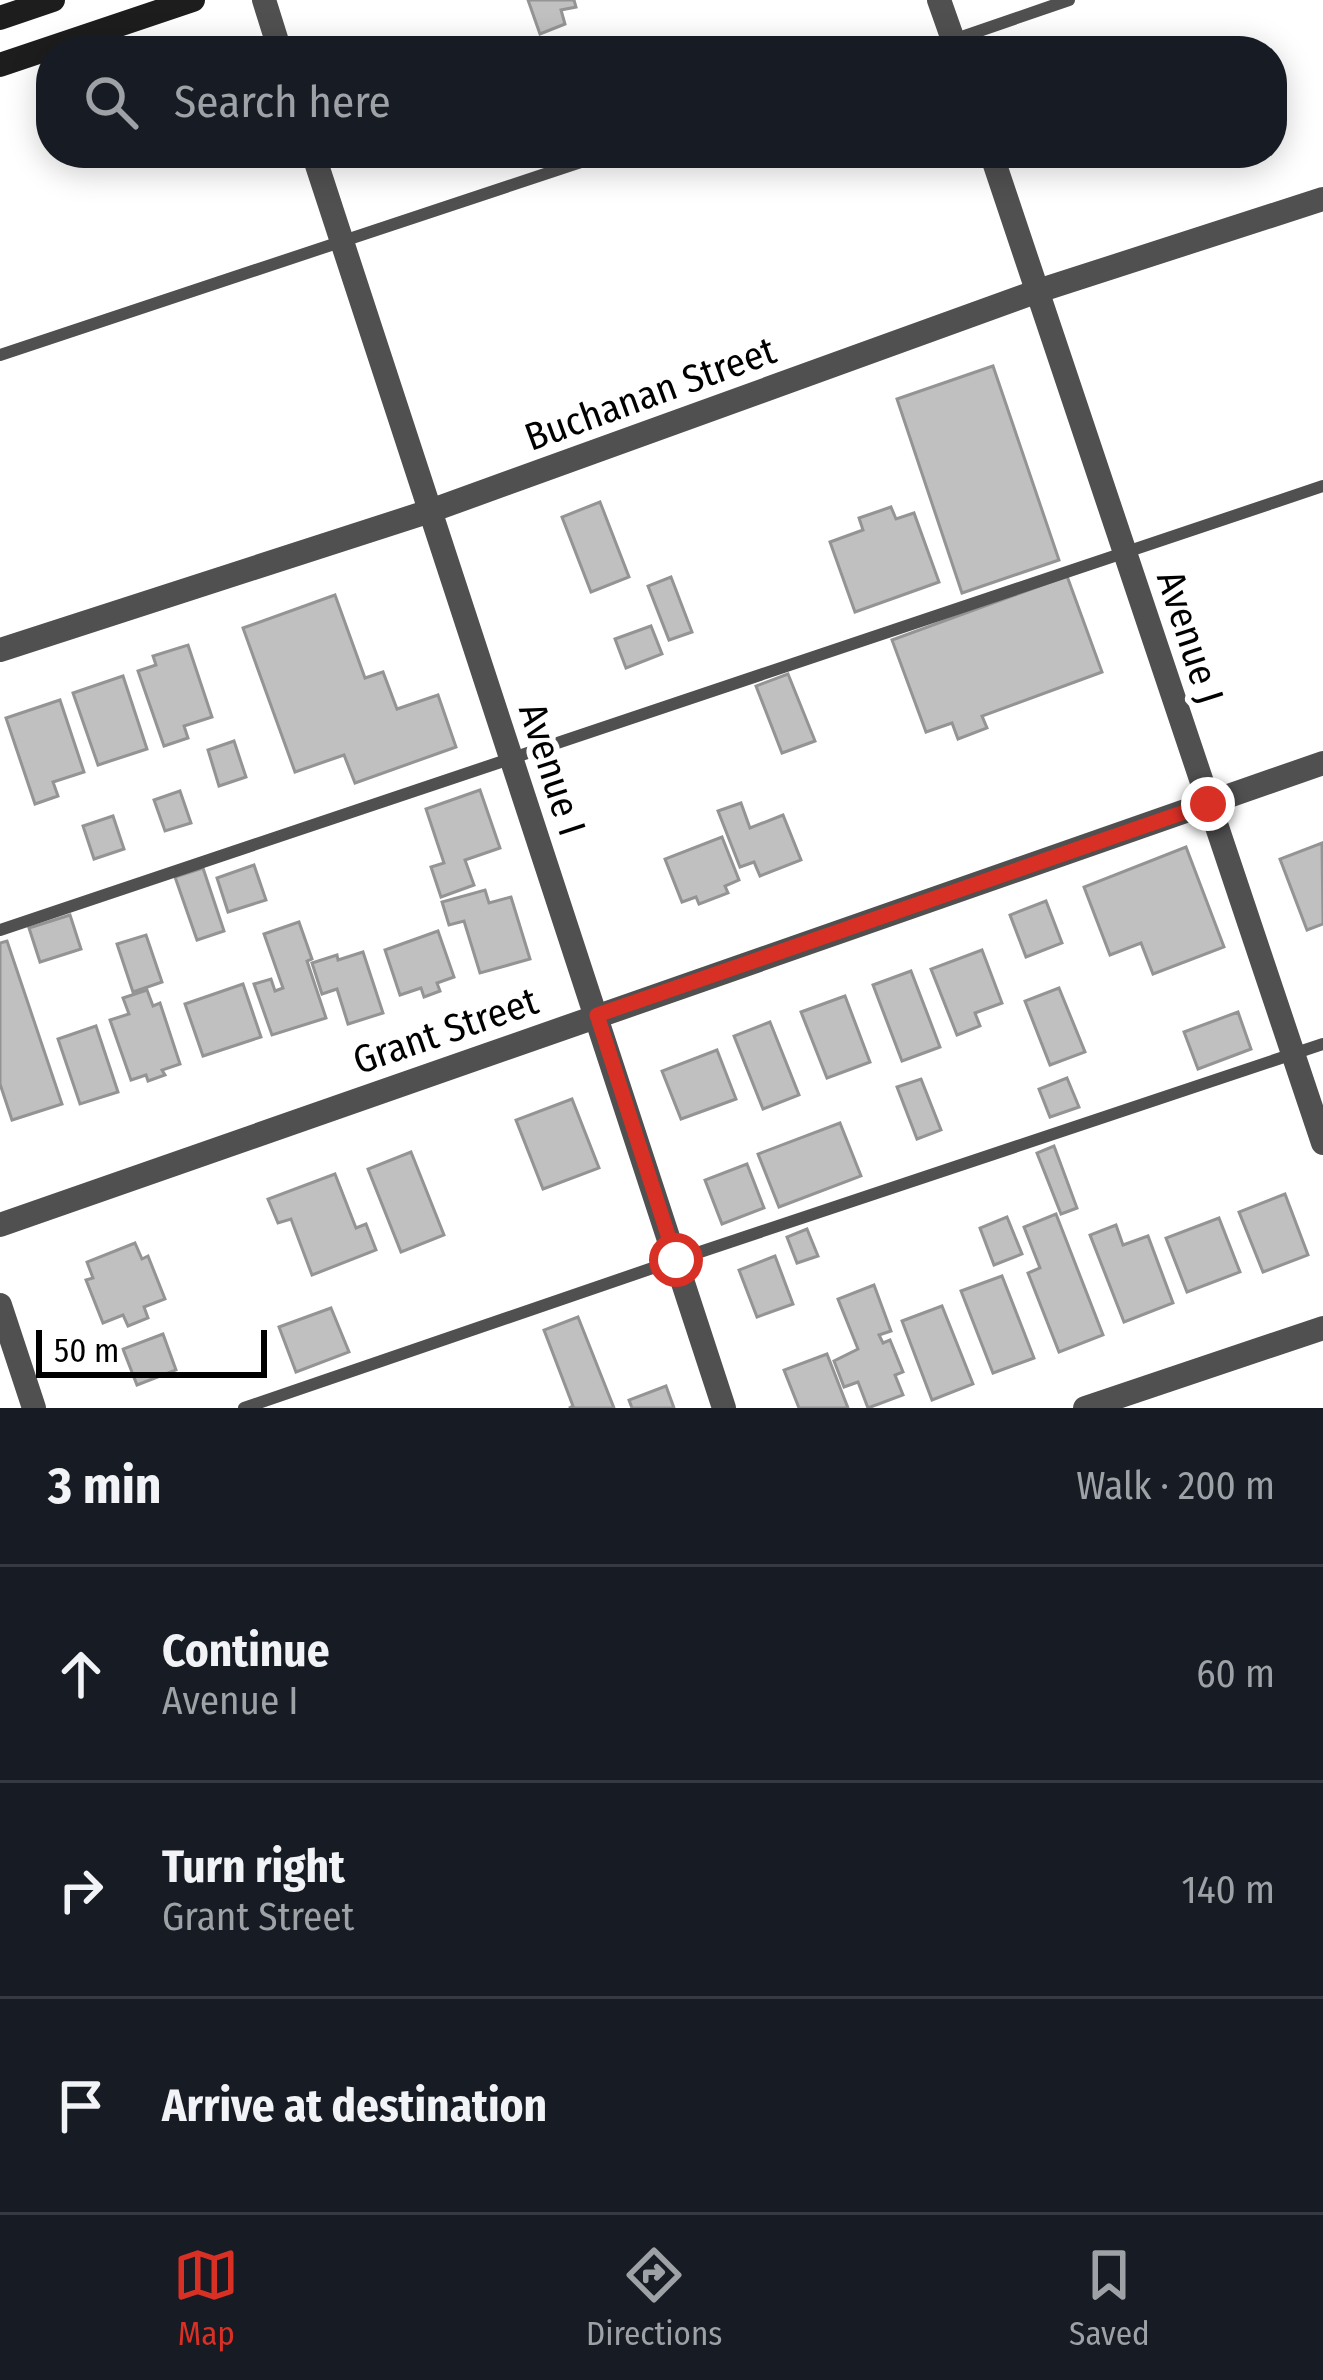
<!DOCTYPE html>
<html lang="en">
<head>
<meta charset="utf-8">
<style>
	:root { --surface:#171b24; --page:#242831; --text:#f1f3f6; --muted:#9ea1a6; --line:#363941; --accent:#d93025 }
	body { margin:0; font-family:"Fira Sans Condensed",sans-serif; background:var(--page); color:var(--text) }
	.scale { position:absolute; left:36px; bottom:30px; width:231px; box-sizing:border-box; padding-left:12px; border:6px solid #000; border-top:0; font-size:33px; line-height:42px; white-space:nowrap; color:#000; -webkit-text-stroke:9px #fff; paint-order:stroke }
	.stop { position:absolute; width:36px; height:36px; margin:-27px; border:9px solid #d93025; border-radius:50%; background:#fff }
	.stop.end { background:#d93025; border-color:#fff; box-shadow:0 3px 12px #0008 }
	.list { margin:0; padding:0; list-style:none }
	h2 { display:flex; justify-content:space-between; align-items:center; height:156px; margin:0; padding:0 48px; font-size:51px }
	h2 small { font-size:39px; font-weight:400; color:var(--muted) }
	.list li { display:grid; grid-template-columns:78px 1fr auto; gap:36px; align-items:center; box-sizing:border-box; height:216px; padding:0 48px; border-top:3px solid var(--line) }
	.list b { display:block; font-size:45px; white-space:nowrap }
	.list p { margin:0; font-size:39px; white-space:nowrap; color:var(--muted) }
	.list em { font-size:39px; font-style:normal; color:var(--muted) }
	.icon { flex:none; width:66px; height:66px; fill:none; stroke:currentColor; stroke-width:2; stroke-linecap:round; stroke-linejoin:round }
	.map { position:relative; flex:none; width:1323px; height:1408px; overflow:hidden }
	.search { position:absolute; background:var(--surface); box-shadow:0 6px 30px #0003; left:36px; right:36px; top:36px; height:132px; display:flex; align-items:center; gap:30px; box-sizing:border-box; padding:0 42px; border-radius:48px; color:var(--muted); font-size:45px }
	.sheet { height:804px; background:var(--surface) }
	nav { display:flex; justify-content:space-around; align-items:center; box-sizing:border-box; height:168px; border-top:3px solid var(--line); background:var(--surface); font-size:33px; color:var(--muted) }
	nav a { display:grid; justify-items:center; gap:6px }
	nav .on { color:var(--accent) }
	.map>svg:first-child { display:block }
	.building { fill:#c0c0c0; stroke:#949494; stroke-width:3 }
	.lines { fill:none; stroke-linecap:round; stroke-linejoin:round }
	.lane { stroke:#505050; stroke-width:12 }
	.street { stroke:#505050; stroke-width:24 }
	.secondary { stroke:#1d1d1d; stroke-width:24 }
	.route { stroke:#d93025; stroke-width:15 }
	.labels { text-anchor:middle; stroke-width:12; stroke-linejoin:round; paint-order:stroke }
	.street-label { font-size:39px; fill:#000; stroke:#fff }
</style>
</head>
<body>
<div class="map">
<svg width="1323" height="1408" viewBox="0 0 1323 1408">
	<rect width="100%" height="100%" fill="#fff"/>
	<g class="building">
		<path d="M528,0H574L576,7L561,10L565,24L540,34Z"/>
		<path d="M993,366L1059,560L962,593L897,399Z"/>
		<path d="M600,502L629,577L591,592L562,517Z"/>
		<path d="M891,507L896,519L914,513L939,582L855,612L830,542L863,530L859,518Z"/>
		<path d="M1067,576L1102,672L982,716L987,728L958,739L952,723L926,732L892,640Z"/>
		<path d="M671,577L692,632L669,640L648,586Z"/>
		<path d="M335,595L365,678L383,672L397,709L438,695L456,747L355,783L344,755L295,772L243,628Z"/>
		<path d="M651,626L662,654L626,668L615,639Z"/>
		<path d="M188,645L212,717L184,726L188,738L164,746L138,671L156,665L153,656Z"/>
		<path d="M788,674L815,741L782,753L756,686Z"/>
		<path d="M123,676L147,749L98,765L73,693Z"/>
		<path d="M60,700L84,772L53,782L58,796L35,804L6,718Z"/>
		<path d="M234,741L246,777L219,786L208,750Z"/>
		<path d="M480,790L500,848L465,860L474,885L441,897L431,867L444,863L426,809Z"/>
		<path d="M180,791L191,823L165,831L154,800Z"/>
		<path d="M741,803L750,828L783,815L801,860L760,876L754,862L740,867L718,811Z"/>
		<path d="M113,816L124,849L94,859L83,826Z"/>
		<path d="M722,837L739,880L725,886L728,893L699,904L696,897L682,902L665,859Z"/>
		<path d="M1322,843L1323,924L1307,930L1280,859Z"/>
		<path d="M1186,847L1224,947L1153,974L1141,943L1110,955L1084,887Z"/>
		<path d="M254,865L266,900L228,912L217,878Z"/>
		<path d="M203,868L224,931L197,940L175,877Z"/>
		<path d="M485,890L489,903L511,897L530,959L480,973L464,921L449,925L442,902Z"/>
		<path d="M1046,901L1062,943L1026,957L1010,915Z"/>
		<path d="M70,915L81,949L40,962L29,928Z"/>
		<path d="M299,922L312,959L307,961L326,1018L272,1035L254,984L271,979L275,991L283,988L264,934Z"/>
		<path d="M438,931L454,977L437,983L440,991L424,997L421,988L400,995L385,950Z"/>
		<path d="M146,935L162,982L133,992L117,944Z"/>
		<path d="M7,941L62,1104L12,1120L0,1084V943Z"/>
		<path d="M982,950L1002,1003L975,1013L980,1026L957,1035L931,969Z"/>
		<path d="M363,952L383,1013L348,1024L337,989L322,994L312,963L337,955L338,960Z"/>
		<path d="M911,971L940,1047L902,1061L873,985Z"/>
		<path d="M243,984L261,1037L203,1056L185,1004Z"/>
		<path d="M1059,988L1085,1052L1050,1065L1025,1001Z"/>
		<path d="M147,990L153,1006L160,1003L180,1064L162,1070L165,1075L148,1081L146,1075L131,1080L110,1020L129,1014L123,998Z"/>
		<path d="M845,996L870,1062L827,1078L801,1012Z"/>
		<path d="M1238,1012L1251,1049L1198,1069L1184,1032Z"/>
		<path d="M770,1022L799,1095L763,1109L734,1036Z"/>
		<path d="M96,1026L118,1092L80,1104L58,1039Z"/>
		<path d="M717,1050L736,1099L681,1119L662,1071Z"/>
		<path d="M1067,1078L1079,1107L1050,1117L1039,1089Z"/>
		<path d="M921,1079L941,1130L917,1139L897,1087Z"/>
		<path d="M572,1099L599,1168L543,1189L516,1120Z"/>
		<path d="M840,1123L861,1176L779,1207L758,1154Z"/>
		<path d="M1054,1146L1077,1208L1061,1214L1037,1153Z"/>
		<path d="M411,1152L444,1235L401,1252L368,1169Z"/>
		<path d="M747,1164L764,1208L722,1224L705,1180Z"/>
		<path d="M335,1174L356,1228L366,1224L376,1250L312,1275L291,1219L278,1223L268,1199Z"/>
		<path d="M1285,1194L1308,1255L1263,1272L1239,1212Z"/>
		<path d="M1056,1214L1103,1335L1059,1352L1028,1273L1040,1268L1024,1227Z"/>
		<path d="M1007,1217L1022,1254L994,1265L980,1228Z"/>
		<path d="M1219,1218L1240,1272L1187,1292L1166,1238Z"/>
		<path d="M1116,1225L1123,1245L1148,1236L1173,1303L1124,1322L1090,1235Z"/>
		<path d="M807,1229L818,1256L797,1263L787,1237Z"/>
		<path d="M135,1243L142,1259L148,1256L165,1299L144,1307L148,1318L128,1326L123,1315L103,1323L86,1280L93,1278L87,1262Z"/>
		<path d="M775,1256L793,1304L757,1317L739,1270Z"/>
		<path d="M1002,1276L1034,1358L993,1373L961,1291Z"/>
		<path d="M874,1285L891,1331L879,1335L883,1343L890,1340L903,1372L895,1375L903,1395L868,1408L858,1382L844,1387L834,1361L858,1349L838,1299Z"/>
		<path d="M942,1306L973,1384L932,1400L902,1321Z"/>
		<path d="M331,1308L349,1352L296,1372L279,1327Z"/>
		<path d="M578,1317L614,1408H569L573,1406L544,1330Z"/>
		<path d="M163,1334L176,1370L137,1385L123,1349Z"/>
		<path d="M827,1354L848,1408H799L784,1370Z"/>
		<path d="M666,1386L674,1408H632L629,1400Z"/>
	</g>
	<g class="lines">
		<g class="lane">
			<path d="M921,51L1069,0"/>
			<path d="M0,355L608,153"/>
			<path d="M0,930L1323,486"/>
			<path d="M244,1408L676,1260L1323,1044"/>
		</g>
		<g class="street">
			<path d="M264,0L280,51"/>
			<path d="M939,0L957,51"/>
			<path d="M313,153L724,1408"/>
			<path d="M991,153L1323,1143"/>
			<path d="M0,650L430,511L1038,291L1323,199"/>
			<path d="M0,1225L1323,763"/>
			<path d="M0,1305L34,1408"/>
			<path d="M1085,1408L1323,1328"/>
		</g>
		<g class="secondary">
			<path d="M0,18L53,0"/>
			<path d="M0,65L193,0"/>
		</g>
	</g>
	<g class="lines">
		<path class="route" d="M676,1260L597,1015L1208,804"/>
	</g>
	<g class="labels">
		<g class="street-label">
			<text transform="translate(650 393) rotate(-20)" y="14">Buchanan Street</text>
			<text transform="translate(1191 637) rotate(72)" y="14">Avenue J</text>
			<text transform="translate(553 769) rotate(72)" y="14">Avenue I</text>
			<text transform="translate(445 1030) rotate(-19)" y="14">Grant Street</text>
		</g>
	</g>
</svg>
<div class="scale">50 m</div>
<div class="stop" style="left:676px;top:1260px"></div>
<div class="stop end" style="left:1208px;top:804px"></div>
<div class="search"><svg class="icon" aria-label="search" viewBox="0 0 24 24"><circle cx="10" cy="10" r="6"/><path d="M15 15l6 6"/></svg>Search here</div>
</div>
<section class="sheet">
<h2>3 min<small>Walk · 200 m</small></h2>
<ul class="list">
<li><svg class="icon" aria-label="ahead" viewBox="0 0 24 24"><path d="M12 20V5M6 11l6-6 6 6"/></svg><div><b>Continue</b><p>Avenue I</p></div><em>60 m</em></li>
<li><svg class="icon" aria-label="right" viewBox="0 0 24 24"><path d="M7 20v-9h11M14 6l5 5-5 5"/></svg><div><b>Turn right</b><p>Grant Street</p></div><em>140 m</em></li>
<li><svg class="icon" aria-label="arrive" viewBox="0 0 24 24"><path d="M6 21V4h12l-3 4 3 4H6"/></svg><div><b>Arrive at destination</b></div></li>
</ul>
</section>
<nav>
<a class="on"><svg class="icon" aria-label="map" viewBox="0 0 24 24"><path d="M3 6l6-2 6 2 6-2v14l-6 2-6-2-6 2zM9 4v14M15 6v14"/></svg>Map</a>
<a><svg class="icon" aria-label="directions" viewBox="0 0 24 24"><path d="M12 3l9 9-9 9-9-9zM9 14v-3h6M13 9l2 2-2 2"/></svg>Directions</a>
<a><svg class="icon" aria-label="saved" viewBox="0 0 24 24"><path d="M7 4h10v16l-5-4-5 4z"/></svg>Saved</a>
</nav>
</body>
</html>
